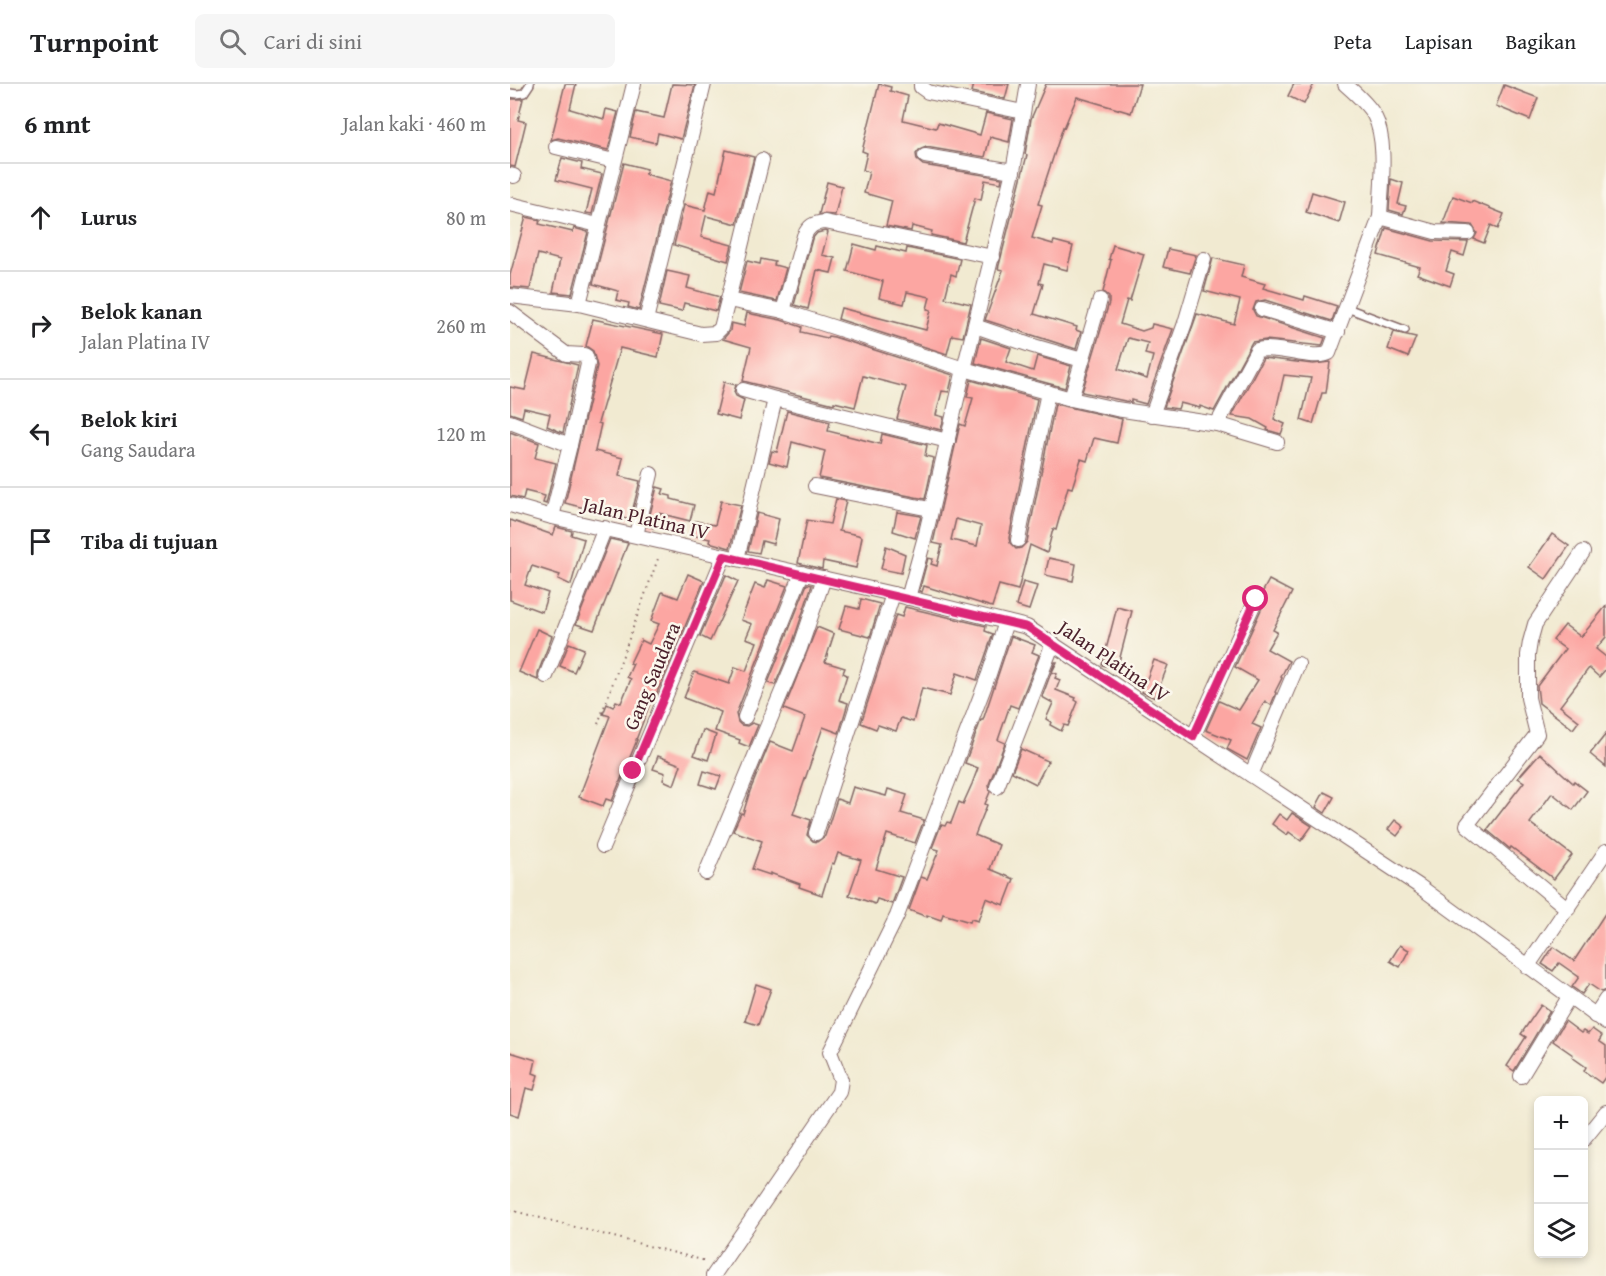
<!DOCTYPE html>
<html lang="id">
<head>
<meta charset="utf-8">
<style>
	:root { --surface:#fff; --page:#f6f6f6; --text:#202124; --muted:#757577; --line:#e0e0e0 }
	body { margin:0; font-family:"Gentium Book Plus",serif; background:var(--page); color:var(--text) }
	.controls { position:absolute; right:18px; bottom:18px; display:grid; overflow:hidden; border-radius:9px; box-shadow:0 3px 9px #0003 }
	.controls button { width:54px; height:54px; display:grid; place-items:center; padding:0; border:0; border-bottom:2px solid var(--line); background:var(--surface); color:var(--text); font:30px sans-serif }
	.stop { position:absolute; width:18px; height:18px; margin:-14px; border:4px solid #db2777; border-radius:50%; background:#fff }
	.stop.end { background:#db2777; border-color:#fff; box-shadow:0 2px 6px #0008 }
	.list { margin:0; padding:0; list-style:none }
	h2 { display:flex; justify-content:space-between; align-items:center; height:78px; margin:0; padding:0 24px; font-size:26px }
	h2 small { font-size:20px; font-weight:400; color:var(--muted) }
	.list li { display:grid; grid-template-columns:39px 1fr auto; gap:18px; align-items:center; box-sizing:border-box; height:108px; padding:0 24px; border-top:2px solid var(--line) }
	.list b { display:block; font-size:22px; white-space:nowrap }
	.list p { margin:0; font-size:20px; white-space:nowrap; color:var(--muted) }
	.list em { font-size:20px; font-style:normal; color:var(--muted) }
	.icon { flex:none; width:33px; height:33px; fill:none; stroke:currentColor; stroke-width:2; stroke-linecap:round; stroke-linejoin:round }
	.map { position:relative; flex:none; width:1096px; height:1192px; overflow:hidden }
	header { display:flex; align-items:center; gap:36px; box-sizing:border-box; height:84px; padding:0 30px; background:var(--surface); border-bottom:2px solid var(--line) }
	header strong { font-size:28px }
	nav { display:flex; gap:33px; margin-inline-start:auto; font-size:21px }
	.search { width:420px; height:54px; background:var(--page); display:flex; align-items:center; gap:15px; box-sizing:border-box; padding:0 21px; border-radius:9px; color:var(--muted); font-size:22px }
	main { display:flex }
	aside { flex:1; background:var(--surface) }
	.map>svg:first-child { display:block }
	.building { fill:#fca6a2; fill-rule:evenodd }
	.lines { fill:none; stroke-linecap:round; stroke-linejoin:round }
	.service-casing { stroke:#846665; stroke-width:10 }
	.minor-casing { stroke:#846665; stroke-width:16 }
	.path { stroke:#846665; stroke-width:2; stroke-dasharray:1.5 4.5; stroke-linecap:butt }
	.service { stroke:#fff; stroke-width:7 }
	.minor { stroke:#fff; stroke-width:14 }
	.route { stroke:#db2777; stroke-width:8 }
	.labels { text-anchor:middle; stroke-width:5; stroke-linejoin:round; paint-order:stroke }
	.street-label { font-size:20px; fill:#4a1f2b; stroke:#fbf7ec }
</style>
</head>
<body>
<header>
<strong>Turnpoint</strong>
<div class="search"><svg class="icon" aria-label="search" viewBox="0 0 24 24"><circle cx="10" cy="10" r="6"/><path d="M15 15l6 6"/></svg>Cari di sini</div>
<nav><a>Peta</a><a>Lapisan</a><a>Bagikan</a></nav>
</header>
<main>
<aside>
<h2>6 mnt<small>Jalan kaki · 460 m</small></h2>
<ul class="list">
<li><svg class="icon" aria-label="ahead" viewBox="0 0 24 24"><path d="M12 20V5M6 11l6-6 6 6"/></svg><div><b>Lurus</b></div><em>80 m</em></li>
<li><svg class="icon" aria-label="right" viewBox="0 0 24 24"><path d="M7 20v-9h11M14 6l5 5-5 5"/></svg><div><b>Belok kanan</b><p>Jalan Platina IV</p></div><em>260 m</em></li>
<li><svg class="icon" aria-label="left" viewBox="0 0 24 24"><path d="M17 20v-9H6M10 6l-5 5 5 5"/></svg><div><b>Belok kiri</b><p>Gang Saudara</p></div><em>120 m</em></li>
<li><svg class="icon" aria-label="arrive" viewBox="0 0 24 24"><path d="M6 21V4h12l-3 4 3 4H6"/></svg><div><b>Tiba di tujuan</b></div></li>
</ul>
</aside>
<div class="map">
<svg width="1096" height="1192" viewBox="0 0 1096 1192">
	<rect width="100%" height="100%" fill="#fbf7ec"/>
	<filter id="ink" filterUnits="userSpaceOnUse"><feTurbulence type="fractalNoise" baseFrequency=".0167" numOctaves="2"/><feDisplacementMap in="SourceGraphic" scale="12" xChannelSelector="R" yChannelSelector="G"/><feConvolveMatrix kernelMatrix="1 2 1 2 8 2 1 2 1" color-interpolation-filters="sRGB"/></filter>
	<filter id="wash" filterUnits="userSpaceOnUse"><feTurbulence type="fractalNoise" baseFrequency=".008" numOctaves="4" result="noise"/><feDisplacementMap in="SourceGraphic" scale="24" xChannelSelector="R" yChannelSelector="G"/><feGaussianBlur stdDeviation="1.35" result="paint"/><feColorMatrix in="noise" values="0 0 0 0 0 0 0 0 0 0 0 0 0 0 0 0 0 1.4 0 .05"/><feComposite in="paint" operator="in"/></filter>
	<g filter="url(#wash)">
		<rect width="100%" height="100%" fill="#f1ead1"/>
		<g id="blocks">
			<g class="building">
				<path d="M55,0H66L60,25L94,35L96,25L108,28L98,66L48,54L41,56Z"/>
				<path d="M162,0L185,1L171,55L148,49L146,59L120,53L126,28L154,34Z"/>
				<path d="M369,0L381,3L380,7L398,12L393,36L426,44L428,39L470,51L476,29L503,35L499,58L480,53L475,73L416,63L409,66L406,70L407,76L413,81L492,94L491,99L475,96L471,116L465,114L453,158L421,151L422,147L402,142L401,147L376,142L382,117L354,109L359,88L353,86L357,69L352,67Z"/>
				<path d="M464,0H499L495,15L462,8Z"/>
				<path d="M536,0H630L621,29L567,13L554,44L553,43L528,120L532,121L522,154L543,160L544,157L563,162L557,186L534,180L529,199L533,200L524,230L567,243L566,246L571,248L566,265L475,236L493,186L488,185L517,71L515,70L521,35Z"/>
				<path d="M784,0H804L794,20L778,12Z"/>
				<path d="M994,1L1028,14L1020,36L986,22Z"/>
				<path d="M0,15H13L8,36L16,38L5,83L0,82Z"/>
				<path d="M216,66L244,73L227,140L196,132L191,153L222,161L218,177L164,161L174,121L195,126L200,106L206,108Z"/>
				<path d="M52,74L72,79L71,85L92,90L82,130L76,129L82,105L46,96Z"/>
				<path d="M114,79L137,85L135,90L161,97L129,226L118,223L119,219L106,216L108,207L83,200Z"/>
				<path d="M881,95L893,99L888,120L896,122L893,130L879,126Z"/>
				<path d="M317,98L332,102L325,131L309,130Z"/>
				<path d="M802,108L835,118L829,139L796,128Z"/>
				<path d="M943,112L962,119V117L994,130L988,145L981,141L974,159L964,155L967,149L962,141L933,139Z"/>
				<path d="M16,133L30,136L29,140L63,148L64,144L78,148L62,210L43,208L50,176L28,170L20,205L0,203V191Z"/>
				<path d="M876,144L923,157L958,158L954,172L942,168L936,187L944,190L940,202L907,190L910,183L868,171Z"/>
				<path d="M315,147L318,148L312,171L325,174L321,189L307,186L298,225L284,221L302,155L307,149Z"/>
				<path d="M344,160L366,166L367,162L396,169L397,164L450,175L446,192L441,190L435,214L461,220L453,253L442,251L437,270L328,235L331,224L416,246L421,226L417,225L420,213L397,208L394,220L369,214L373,197L337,187Z"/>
				<path d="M603,161L634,170L620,217L617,216L610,240L632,247L641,244L642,240L663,245L636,320L621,316V318L615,317L572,308L599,219V213L593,208L601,176L599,175ZM618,254L638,259L635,270L643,272L637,295L608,285Z"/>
				<path d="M658,165L686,171L680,189L653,183Z"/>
				<path d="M703,174L734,181L731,193L755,200L753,204L794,216L795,212L827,222L822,237L755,216L746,218L743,226L746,232L815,254L812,262L756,256L742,258L704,327L690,322V324L670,319L668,325L654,323L687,230L724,240L730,216L694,207Z"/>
				<path d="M251,175L265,178L264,181L276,184L267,217L229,209L237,177L250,180Z"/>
				<path d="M157,187L180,192L177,204L210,213L206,227L174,219L172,227L149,222Z"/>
				<path d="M237,229L271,236L292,243L291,248L317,254L318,252L324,253L443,291L439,308L432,307L426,331L434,333L431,346L387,335L396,303L353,292L345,323L324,318V320L233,297L241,263L213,255L220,247L221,239L234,242Z"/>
				<path d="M83,235L153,250L148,273L110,264L88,339L91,340L85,367L113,374L109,392L130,397L120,436L55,419L87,282L83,267L76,262Z"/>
				<path d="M884,248L906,253L898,273L878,265Z"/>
				<path d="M471,254L501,264L496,278L523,287L527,272L561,282L555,304L465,279Z"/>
				<path d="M24,270L68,281L53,349L37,342L40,330L14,324L12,333L0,329V303L15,306Z"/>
				<path d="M753,274L803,280L820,278L816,309H812L803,340L791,336L801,294L774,291L764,335L775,340L771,350L757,346L758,344L742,335L722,332Z"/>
				<path d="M461,296L527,315L499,454L500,459L506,465L511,464L517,458L545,320L612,335L607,359L584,354L577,377L571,375L562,404L558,403L546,446L543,445L537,469L520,461L508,506L489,501L482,523L414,502L412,508L409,507L418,474L423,475L421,480L427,482L432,461L423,459L450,340L455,342L463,314L457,313ZM446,435L471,442L467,462L441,456Z"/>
				<path d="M214,298L226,301L224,308L226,312L234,316L229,336L206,330Z"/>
				<path d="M277,327L320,338L318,347L370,360L372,350L417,361L415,372L424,374L415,415L309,394L315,367L282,358L277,383L259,378L262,367L267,368Z"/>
				<path d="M0,348L29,359L25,374L46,379L36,420L33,419L35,412L15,407L13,415L0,412Z"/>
				<path d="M147,403L154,405L152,410L161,412V415L184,421L180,437L148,429L144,444L137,442Z"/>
				<path d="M326,415L336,417L329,447L348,451L352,453L346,484L313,477L312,485L288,479L297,436L320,440Z"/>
				<path d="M211,417L231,421L220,464L199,458L200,455L182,451L185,437L205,441Z"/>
				<path d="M387,428L411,432L405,454L383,447Z"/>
				<path d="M247,429L269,435L263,460L252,457L249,469L238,467Z"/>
				<path d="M0,436L43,451L46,443L62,447L61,451L74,455L61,501L48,495L50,491L22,482L15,501L38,509L32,528L0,516Z"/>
				<path d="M1042,450L1059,462L1036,495L1019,483Z"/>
				<path d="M100,455L118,459L84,546L66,540Z"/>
				<path d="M376,462L395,470L391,489L371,485Z"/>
				<path d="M539,474L566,480L563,497L535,491Z"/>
				<path d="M178,490L194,497L156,588L144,615L142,614L126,656H127L102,717L96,715L93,722L69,713L100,632L93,630L97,620L103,623L106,617L111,619L121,595L117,593L123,580L120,579L131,556L139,560L149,540L141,537L152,508L168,514Z"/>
				<path d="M216,491L228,497L200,557L190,552Z"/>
				<path d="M258,496L277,502L226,630L228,638L231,641L237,642L242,639L248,641L239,663L229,659L230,656L205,647L211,628L174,614L184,588L219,600L225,583L236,587L247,558L236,554L242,540L231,536L245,500L255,504Z"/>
				<path d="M759,496L782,508L763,546L767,548L757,565L779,577L771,593L772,594L765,608L766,609L761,621L755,617L742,640L751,644L737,676L717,665L721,656L696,646L709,617L729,626L748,596L725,583L754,519L755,514L752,509Z"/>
				<path d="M513,498L527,502L519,526L506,522Z"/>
				<path d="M297,500L302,501L282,561L265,601L258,599Z"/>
				<path d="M351,515L370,520L360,553L329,545L336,522L349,525Z"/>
				<path d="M1096,522V553L1086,565L1096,573V585L1089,593L1079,584L1050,622L1069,637L1063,645L1029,619L1027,602L1055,565L1043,556L1055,541L1071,553Z"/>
				<path d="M395,523L476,542L475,547L483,550L467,596L447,589L440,611L412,604L403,638L391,634L386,647L368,641L366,645L351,639L386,531L392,533Z"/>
				<path d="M607,523L622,527L607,585L592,581Z"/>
				<path d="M307,543L324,550L315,578L335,584L333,589L337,591L329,616L338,619L329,649L313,643L283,730L301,736L297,751L303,757L307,758L315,752L327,715L338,719L343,703L376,712L378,705L397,711L391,729L414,736L405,759L377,750L366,785L392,793L382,820L367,815L365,820L339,811L351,776L328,769L324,780L322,779L312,811L289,803L290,800L260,789V791L242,785L252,757L223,747L231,729L233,730L240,707L260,658L283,667L295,633L274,625Z"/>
				<path d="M27,545L42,552L28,589V596L9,588Z"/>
				<path d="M501,552L525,561L522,568L529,571L508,624L500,621L488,656L495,659L479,700L480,708L475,720L477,721L465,751L489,761L480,785L504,795L494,821L476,814L468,837L461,835L460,838L433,830L431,836L417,831V833L399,826L411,793L417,795L429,766L422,764L431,741L435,742L437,738L441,739L449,718L453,720L462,700L468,684L455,679L471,636H473Z"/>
				<path d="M59,559L74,565L64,588L50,582Z"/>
				<path d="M644,576L658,581L645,614L632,608Z"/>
				<path d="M545,578H547L542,588L547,590L545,594L550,596L546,606L566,614L565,616L568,618L558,642L554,641L551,647L540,641L541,638L536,635L543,619L532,613Z"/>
				<path d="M193,646L206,651L198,676L184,671Z"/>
				<path d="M1096,650V683L1080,670Z"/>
				<path d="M511,665L538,677L526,700L502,688Z"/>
				<path d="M1030,669L1063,699L1064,697L1077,707L1063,726L1042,709L1020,739L1062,771L1044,795L1001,763L1000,765L977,746L1014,698L1008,694Z"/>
				<path d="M148,672L171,681L164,701L153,696L155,689L143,685Z"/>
				<path d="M194,687L211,692L206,705L190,700Z"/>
				<path d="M814,708L824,713L815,729L806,723Z"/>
				<path d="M782,729L802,742L791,757L779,748L777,751L762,740L769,730L777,736Z"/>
				<path d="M885,736L894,743L887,752L878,745Z"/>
				<path d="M1096,828V906L1091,908L1079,900L1072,910L1062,903L1069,893L1049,879L1043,887L1032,880L1043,863L1064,877Z"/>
				<path d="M890,861L899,866L890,883L880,877Z"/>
				<path d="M246,900L261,905L248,941L235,937Z"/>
				<path d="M1031,921L1040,927L1004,987L997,982L1016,953L1011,950Z"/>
				<path d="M1055,937L1071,949L1073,947L1078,950L1082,945L1092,952L1089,957L1096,962V992L1091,999L1074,987L1076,983L1062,973L1063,971L1043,957Z"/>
				<path d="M0,968L26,976L23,989L28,991L24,1006L16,1004L9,1032L0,1029Z"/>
			</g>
		</g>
	</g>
	<g filter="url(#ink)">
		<use href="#blocks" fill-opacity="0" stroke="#846665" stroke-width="1.5"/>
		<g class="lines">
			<g class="service-casing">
				<g id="service">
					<path d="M0,9L7,10L14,9L20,0"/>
					<path d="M837,224L895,246"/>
				</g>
			</g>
			<g class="minor-casing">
				<g id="minor">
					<path d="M411,0V3L418,8L513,28"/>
					<path d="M835,0C845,9 857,19 864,31C878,57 871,104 870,133L925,148L958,149"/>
					<path d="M46,63L104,77"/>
					<path d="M415,72L503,87"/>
					<path d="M0,91L4,92"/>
					<path d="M0,120L88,141"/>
					<path d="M0,212L69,220L191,250L206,249L211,244L218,216L252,76"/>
					<path d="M218,216L273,227L454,285L561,315L606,325L707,340L747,266C769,261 803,277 819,269L870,133"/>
					<path d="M69,220L124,0"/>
					<path d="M752,225L828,248"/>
					<path d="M273,227L294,152C299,142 303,139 315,138L483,173"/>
					<path d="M0,228L56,270L74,271L76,272L78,280L60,361L42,433"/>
					<path d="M136,236L194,0"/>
					<path d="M465,242L520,261L572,276"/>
					<path d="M233,306L265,315"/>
					<path d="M561,315L590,216"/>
					<path d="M642,331L675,239L694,175"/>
					<path d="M0,338L60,361"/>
					<path d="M707,340L767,358"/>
					<path d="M305,402L420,425"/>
					<path d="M0,421L42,433L383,510L517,543L909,802L1096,939"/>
					<path d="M126,451L141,390"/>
					<path d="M508,456L538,308"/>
					<path d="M227,475L265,315L438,357"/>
					<path d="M398,514L416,449L454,285L503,87L518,0"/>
					<path d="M36,592L95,444"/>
					<path d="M235,633L292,489"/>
					<path d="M683,653L746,515"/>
					<path d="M741,691L788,580"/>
					<path d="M487,703L543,559"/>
					<path d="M306,749L383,510"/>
					<path d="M93,762L214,472"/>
					<path d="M196,789L290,564L314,494"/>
					<path d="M1058,825L957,741L1027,650L1018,614V571L1020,558L1025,540L1073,468"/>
					<path d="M1017,883L1096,767"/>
					<path d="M1085,932L1096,915"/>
					<path d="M1011,992L1059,913"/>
					<path d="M1074,1055L1096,1028"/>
					<path d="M203,1192L329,1008L331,996L320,968L387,832L479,590L496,538"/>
				</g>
			</g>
			<g class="path">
				<path d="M88,640L149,472"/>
				<path d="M0,1126L196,1177"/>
			</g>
			<use href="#service" class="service"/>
			<use href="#minor" class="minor"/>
		</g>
	</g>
	<g class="lines" filter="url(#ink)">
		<path class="route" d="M123,687L214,472L517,543L683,653L746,515"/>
	</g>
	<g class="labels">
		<g class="street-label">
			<text transform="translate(136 434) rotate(13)" y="7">Jalan Platina IV</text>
			<text transform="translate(604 577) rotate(34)" y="7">Jalan Platina IV</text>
			<text transform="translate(142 592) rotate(-67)" y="7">Gang Saudara</text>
		</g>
	</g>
</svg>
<div class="controls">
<button>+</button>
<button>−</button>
<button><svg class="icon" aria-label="layers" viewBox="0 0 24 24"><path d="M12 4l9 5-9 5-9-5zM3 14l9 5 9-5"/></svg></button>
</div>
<div class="stop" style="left:746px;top:515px"></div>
<div class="stop end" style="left:123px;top:687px"></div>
</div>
</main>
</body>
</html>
